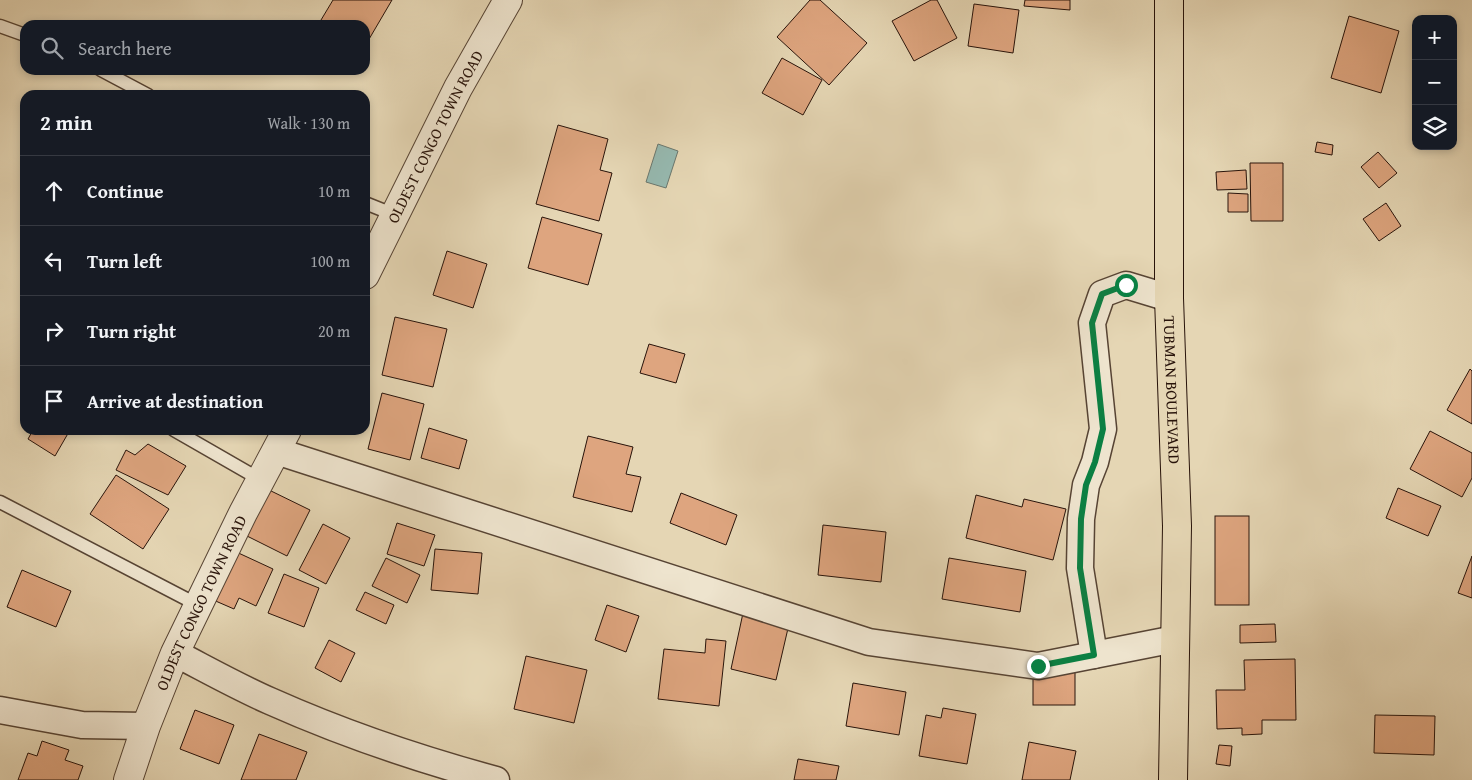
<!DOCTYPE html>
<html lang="en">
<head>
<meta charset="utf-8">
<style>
	:root { --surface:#171b24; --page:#242831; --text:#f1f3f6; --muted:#9ea1a6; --line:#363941 }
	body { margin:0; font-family:"Gentium Book Plus",serif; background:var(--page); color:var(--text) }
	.controls { position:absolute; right:15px; top:15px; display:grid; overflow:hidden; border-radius:10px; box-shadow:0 2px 8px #0003 }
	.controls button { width:45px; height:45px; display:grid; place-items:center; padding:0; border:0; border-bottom:1px solid var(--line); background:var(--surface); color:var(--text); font:25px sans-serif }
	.stop { position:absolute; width:15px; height:15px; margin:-11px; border:4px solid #0b8043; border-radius:50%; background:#fff }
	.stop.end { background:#0b8043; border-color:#fff; box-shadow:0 1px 5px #0008 }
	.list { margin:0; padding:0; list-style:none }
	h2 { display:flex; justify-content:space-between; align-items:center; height:65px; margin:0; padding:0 20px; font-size:21px }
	h2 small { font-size:16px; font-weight:400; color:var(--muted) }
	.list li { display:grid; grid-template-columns:32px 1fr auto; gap:15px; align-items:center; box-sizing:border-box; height:70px; padding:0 20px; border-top:1px solid var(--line) }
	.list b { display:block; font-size:19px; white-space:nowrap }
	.list em { font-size:16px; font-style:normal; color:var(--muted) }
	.icon { flex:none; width:28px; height:28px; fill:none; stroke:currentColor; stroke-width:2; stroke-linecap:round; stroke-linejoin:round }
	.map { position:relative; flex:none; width:1472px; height:780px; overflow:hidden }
	.search { position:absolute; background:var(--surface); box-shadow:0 2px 8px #0003; left:20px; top:20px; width:350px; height:55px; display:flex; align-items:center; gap:12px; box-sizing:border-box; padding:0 18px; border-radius:15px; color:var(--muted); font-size:19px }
	.panel { position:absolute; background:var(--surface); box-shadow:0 2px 8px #0003; left:20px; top:90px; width:350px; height:345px; border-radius:15px }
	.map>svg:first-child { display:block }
	.water { fill:#96b9b0; stroke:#6a776e }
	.building { fill:#dea57f; stroke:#28130a }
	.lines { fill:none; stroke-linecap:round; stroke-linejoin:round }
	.service-casing { stroke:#574434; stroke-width:15 }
	.minor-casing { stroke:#574434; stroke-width:29 }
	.tertiary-casing { stroke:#574434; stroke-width:30 }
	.trunk-casing { stroke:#28130a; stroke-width:30 }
	.service { stroke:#eee4ce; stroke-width:12 }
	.minor { stroke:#eee4ce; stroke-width:26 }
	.tertiary { stroke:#eee4ce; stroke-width:28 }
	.trunk { stroke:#e5d6b4; stroke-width:28 }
	.route { stroke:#0b8043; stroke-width:6 }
	.labels { text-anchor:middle; stroke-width:4.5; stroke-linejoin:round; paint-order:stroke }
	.street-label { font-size:16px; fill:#28130a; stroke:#eee4ce }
</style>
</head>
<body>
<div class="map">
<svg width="1472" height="780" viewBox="0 0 1472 780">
	<rect width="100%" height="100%" fill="#e5d6b4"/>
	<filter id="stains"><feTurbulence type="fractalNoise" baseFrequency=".004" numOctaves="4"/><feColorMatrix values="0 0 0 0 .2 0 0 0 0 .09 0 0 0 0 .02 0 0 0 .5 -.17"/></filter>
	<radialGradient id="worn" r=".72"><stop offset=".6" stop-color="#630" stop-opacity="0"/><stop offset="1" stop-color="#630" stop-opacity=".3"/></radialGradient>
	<path class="water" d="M658,144L678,151L666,188L646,182Z"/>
	<g class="building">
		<path d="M333,0H392L365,46V25H318Z"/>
		<path d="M810,0H820L867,43L829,85L777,37Z"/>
		<path d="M931,0H937L957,38L914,61L892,21Z"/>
		<path d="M1025,0H1070V10L1024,6Z"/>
		<path d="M974,4L1019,10L1013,53L968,46Z"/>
		<path d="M1349,16L1399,31L1381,93L1331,78Z"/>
		<path d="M782,58L822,80L803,115L762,93Z"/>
		<path d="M558,125L608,139L600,170L612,173L599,221L536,204Z"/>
		<path d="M1317,142L1333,145L1332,155L1315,152Z"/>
		<path d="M1378,152L1397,173L1379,188L1361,167Z"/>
		<path d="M1250,163H1283V221H1251Z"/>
		<path d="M1246,170L1247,189L1217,190L1216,172Z"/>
		<path d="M1228,193L1248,194V212H1228Z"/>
		<path d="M1386,203L1401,226L1379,241L1363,219Z"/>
		<path d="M542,217L602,234L588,285L528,268Z"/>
		<path d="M447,251L487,264L473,308L433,295Z"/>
		<path d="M395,317L447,329L433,387L382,375Z"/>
		<path d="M649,344L685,354L676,383L640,373Z"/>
		<path d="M1470,369L1472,371V424L1447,410Z"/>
		<path d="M382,393L424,404L410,460L368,449Z"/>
		<path d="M429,428L467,440L459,469L421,458Z"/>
		<path d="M33,430H70L55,456L28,439Z"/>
		<path d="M1430,431L1472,453V478L1462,497L1410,469Z"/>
		<path d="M588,436L633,447L626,474L641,477L632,512L573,497Z"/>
		<path d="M148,444L186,466L168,495L116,470L126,450L135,455Z"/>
		<path d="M116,475L169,509L143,549L90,514Z"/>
		<path d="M1398,488L1441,506L1428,536L1386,518Z"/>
		<path d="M267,489L310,510L287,556L245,535Z"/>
		<path d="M681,493L737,515L726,545L670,523Z"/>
		<path d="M976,495L1022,507L1024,499L1066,509L1053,560L966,538Z"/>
		<rect x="1215" y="516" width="34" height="89"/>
		<path d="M397,523L435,535L424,566L387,554Z"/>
		<path d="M323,524L350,538L326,584L299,570Z"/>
		<path d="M823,525L886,532L881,582L818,575Z"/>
		<path d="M435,549L482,553L478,594L431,590Z"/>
		<path d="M232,550L273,569L256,606L239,598L234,609L211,599Z"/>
		<path d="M1472,556V598L1458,593Z"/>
		<path d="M386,558L420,575L407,603L372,586Z"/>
		<path d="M949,558L1026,571L1020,612L942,599Z"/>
		<path d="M22,570L71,591L56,627L7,607Z"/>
		<path d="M284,574L319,588L304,627L268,613Z"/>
		<path d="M365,592L394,605L386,624L356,610Z"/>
		<path d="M607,605L639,616L626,652L595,640Z"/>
		<path d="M743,613L789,624L776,680L731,669Z"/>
		<path d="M1275,624L1276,642L1240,643V625Z"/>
		<path d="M706,639L726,641L719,706L658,699L664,649L705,653Z"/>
		<path d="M329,640L355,653L341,682L315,668Z"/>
		<path d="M526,656L587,670L574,723L514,709Z"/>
		<path d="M1295,659L1296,720H1262V734L1242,735V728L1217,729L1216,690H1245L1244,660Z"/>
		<rect x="1033" y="667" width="42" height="38"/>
		<path d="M853,683L906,692L899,735L846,726Z"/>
		<path d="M943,708L976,714L967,764L919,756L926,715L941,718Z"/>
		<path d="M195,710L234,725L219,764L180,749Z"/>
		<path d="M1375,715L1435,716L1434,755L1374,753Z"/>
		<path d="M259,734L307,752L296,780H241Z"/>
		<path d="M42,741L69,750L65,760L83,766L78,780H18L28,753L37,756Z"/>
		<path d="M1029,742L1076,751L1070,780H1022Z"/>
		<path d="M1219,745L1232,746L1230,766L1216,764Z"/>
		<path d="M798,759L839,766L836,780H794Z"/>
	</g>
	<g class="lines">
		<g class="service-casing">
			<g id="service">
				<path d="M0,26L25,35"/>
				<path d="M101,70L148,95"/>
				<path d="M365,203L395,215"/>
				<path d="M174,430L261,480"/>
				<path d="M0,502L198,605"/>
			</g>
		</g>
		<g class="minor-casing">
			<g id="minor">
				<path d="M276,451L869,642L1038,666L1175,639"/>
				<path d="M175,653C206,669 238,687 270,701C344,734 418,759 496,780"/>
				<path d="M1094,655L1080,568L1081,519L1086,485L1095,462L1103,429L1092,323L1102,294L1126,285L1169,298"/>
				<path d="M0,710L82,725L146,726"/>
			</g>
		</g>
		<g class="tertiary-casing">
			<g id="tertiary">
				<path id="s1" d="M365,275L458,88L508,0"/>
				<path id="s2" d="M128,780L146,726L175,653L243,513L287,430"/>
			</g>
		</g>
		<g class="trunk-casing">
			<g id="trunk">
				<path id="s3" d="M1169,0V298L1177,526L1173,780"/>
			</g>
		</g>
		<use href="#service" class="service"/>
		<use href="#minor" class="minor"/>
		<use href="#tertiary" class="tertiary"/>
		<use href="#trunk" class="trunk"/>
	</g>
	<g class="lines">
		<path class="route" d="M1038,666L1094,655L1080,568L1081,519L1086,485L1095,462L1103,429L1092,323L1102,294L1126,285"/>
	</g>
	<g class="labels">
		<g class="street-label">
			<text dy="6" stroke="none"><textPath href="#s1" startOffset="155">OLDEST CONGO TOWN ROAD</textPath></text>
			<text dy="6" stroke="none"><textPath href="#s3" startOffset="390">TUBMAN BOULEVARD</textPath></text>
			<text dy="6" stroke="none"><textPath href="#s2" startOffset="192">OLDEST CONGO TOWN ROAD</textPath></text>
		</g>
	</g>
	<rect width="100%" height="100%" filter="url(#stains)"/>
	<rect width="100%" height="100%" fill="url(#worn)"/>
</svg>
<div class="controls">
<button>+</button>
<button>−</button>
<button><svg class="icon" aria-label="layers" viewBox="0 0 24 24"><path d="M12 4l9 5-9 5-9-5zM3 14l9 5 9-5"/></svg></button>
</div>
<div class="stop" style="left:1126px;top:285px"></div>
<div class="stop end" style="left:1038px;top:666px"></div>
<div class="search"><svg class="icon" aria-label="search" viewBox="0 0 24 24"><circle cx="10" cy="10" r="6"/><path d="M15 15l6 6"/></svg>Search here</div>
<section class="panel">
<h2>2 min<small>Walk · 130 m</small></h2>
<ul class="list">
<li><svg class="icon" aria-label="ahead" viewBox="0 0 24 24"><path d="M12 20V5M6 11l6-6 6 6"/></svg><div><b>Continue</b></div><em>10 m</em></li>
<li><svg class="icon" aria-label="left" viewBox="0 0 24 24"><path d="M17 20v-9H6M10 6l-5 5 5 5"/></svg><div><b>Turn left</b></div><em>100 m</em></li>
<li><svg class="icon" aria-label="right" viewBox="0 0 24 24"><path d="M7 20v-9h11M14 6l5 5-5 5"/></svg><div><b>Turn right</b></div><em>20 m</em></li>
<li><svg class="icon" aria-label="arrive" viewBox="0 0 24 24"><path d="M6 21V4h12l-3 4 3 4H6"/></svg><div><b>Arrive at destination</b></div></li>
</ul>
</section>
</div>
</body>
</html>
